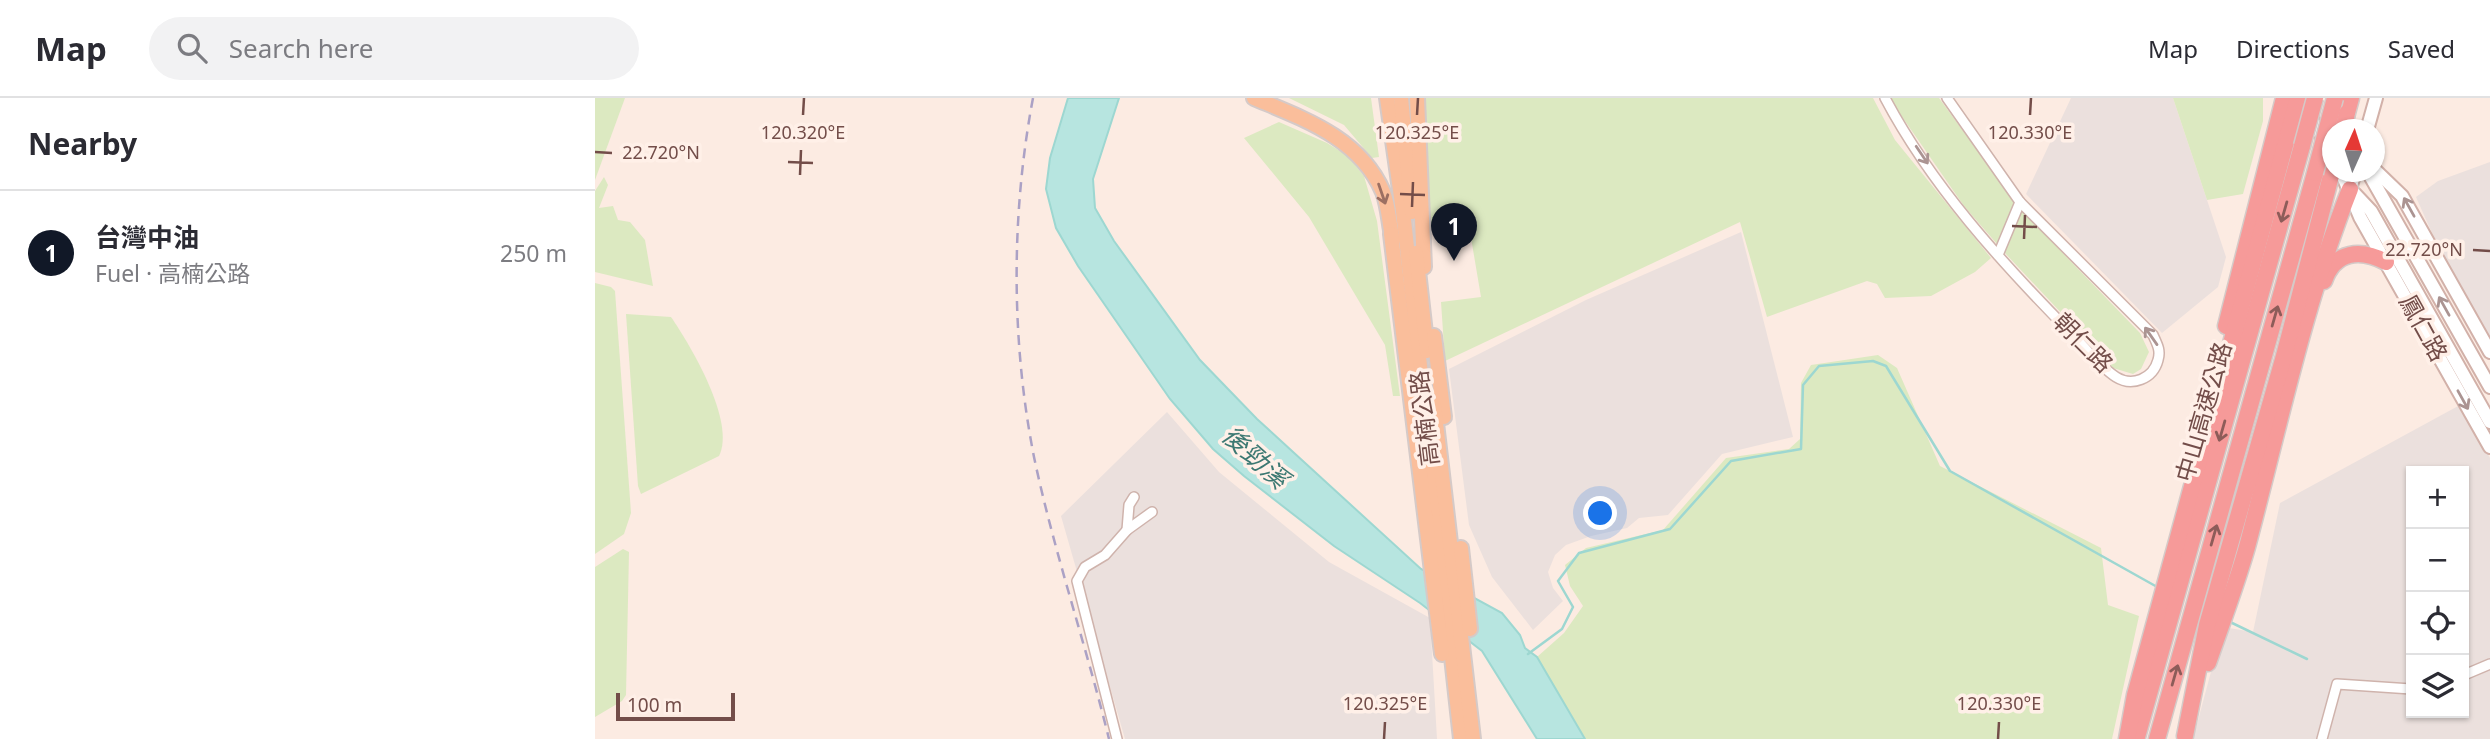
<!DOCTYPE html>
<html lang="en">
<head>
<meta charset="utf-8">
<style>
	:root { --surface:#fff; --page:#f2f2f3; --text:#2b2b33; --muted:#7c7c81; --line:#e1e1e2; --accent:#111827 }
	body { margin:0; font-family:"Noto Sans","Noto Sans TC",sans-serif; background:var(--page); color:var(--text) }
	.controls { position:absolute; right:21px; bottom:21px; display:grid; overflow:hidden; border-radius:0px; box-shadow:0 2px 5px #0004 }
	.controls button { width:63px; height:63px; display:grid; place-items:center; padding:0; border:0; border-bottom:2px solid var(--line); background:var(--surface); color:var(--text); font:35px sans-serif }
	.compass { position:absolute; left:1727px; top:21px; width:63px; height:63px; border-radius:50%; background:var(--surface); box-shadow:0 2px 5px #0004; rotate:3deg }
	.scale { position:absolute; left:21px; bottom:18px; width:119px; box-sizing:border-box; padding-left:7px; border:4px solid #734d49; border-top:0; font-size:19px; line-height:24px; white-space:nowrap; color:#734d49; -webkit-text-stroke:5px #fff0e8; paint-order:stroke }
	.you { position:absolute; left:1006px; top:416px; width:24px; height:24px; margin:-18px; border:5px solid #fff; border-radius:50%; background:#1a73e8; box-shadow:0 0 0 10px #1a73e833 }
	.badge { display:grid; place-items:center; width:46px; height:46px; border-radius:50%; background:var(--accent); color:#fff; font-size:23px; font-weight:700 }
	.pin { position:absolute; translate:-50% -58px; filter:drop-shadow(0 2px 4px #0008) }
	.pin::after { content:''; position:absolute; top:37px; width:24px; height:21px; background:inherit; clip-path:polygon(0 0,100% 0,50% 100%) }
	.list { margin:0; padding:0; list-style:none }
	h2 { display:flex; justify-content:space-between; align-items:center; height:91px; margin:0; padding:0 28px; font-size:30px }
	h2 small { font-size:23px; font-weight:400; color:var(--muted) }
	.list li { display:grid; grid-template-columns:46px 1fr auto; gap:21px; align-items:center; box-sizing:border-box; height:126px; padding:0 28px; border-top:2px solid var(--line) }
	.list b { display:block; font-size:26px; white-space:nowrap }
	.list p { margin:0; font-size:23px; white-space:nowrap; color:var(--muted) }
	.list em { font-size:23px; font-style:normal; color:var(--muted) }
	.icon { flex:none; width:38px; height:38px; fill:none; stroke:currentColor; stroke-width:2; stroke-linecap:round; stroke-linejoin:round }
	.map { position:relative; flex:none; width:1895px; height:641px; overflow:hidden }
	header { display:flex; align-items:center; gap:42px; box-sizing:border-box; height:98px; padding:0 35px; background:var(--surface); border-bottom:2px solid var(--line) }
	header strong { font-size:33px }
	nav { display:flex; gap:38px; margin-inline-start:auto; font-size:24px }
	.search { width:490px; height:63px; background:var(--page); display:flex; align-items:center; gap:18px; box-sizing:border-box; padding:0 24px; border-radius:38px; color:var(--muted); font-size:26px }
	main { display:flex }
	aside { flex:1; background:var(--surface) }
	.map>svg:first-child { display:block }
	.industrial { fill:#ebe0dd; fill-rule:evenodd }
	.green { fill:#dce9c1 }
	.water { fill:#b7e5e0; stroke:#9dd7d1; stroke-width:2 }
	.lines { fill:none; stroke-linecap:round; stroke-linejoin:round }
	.stream { stroke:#9dd7d1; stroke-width:2.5 }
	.street-casing { stroke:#cfb3ac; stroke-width:12 }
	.secondary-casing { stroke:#d2b1a9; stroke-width:16 }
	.primary-casing { stroke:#d5cac8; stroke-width:18 }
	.highway-casing { stroke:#d5cac8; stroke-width:19 }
	.street { stroke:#fff; stroke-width:9 }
	.secondary { stroke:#fff; stroke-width:12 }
	.primary { stroke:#fabe9b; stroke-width:14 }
	.highway { stroke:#f69a99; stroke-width:16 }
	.rail { stroke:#aba1c5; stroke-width:2.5; stroke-dasharray:10 7; stroke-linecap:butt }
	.highway-bridge-casing { stroke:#d5cac8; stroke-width:19; stroke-linecap:butt }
	.highway-bridge { stroke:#f69a99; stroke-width:16 }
	.oneway { stroke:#ab9492 }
	.oneway2 { stroke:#9c6f62 }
	.oneway3 { stroke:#8d5c59 }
	.ticks { fill:none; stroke:#734d49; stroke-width:2.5 }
	.labels { text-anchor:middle; stroke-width:7; stroke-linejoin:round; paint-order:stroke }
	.street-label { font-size:24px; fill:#734d49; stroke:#fff0e8 }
	.water-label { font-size:26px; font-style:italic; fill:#3d7973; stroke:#fff0e8 }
	.ticks-label { font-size:18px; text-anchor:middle; fill:#734d49; stroke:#fff0e8; stroke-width:7; stroke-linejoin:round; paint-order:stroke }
</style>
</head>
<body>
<header>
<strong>Map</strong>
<div class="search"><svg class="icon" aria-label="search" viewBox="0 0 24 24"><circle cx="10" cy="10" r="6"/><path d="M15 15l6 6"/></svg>Search here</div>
<nav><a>Map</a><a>Directions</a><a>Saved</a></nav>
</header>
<main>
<aside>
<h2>Nearby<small></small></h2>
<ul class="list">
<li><span class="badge">1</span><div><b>台灣中油</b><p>Fuel · 高楠公路</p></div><em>250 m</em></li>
</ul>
</aside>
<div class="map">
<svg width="1895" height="641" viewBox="0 0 1895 641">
	<rect width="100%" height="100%" fill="#fcebe2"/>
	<g class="industrial">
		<path d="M1476,0H1578L1631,159L1623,189L1567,235L1431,96Z"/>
		<path d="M1895,64V244L1845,153L1821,99L1843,83Z"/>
		<path d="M1146,134L1198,339L1127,356L1073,417L1044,420L1032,430L996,438L971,447L960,457L953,474L958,490L968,503L938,532L897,479L874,427L854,271L991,202Z"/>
		<path d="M1865,307L1895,360V641H1598L1628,529L1658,534L1685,405ZM1816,373H1869V615H1816Z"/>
		<path d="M572,314L624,374L734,464L835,520L842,641H530L466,418Z"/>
	</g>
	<g class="green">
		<path d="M0,0H30L0,82Z"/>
		<path d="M694,0H776L784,59L777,60L749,27Z"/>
		<path d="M830,0H1278L1300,42L1396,160L1380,174L1336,198L1290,200L1282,186L1272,183L1172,219L1145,124L850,263L846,204L886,199L872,116L835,130Z"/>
		<path d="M1294,0H1344L1420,104L1402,146L1369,108Z"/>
		<path d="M1578,0H1668V23L1648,96L1612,102Z"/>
		<path d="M684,24L732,45L753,58L769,78L782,123L805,298H798L790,247L714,119L649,40Z"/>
		<path d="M9,79L13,87L4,110L18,108L23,122L35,124L50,142L58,188L0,174V93Z"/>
		<path d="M1427,113L1545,235L1554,254L1546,271L1538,276L1518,270L1409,154Z"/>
		<path d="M0,185L16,189L20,193L36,415L29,436L0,456Z"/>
		<path d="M31,216L76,219C96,248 141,324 124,358L46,396L43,388Z"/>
		<path d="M1283,257L1302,270L1345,368L1506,450L1513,507L1544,518L1517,641H990L942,559L969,535L988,508L975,488L970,467L991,450L1068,432L1131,360L1194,351L1205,341L1206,285L1216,267Z"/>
		<path d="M28,451L34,454L31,597L27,603L0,619V469Z"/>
	</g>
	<path class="water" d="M473,0H524L498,81L500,110L519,143L605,262L662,321L826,471L907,515L925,537L930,550L942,559L990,641H942L887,553L825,505L739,448L649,378L618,351L575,301L483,168L461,130L451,91L455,60Z"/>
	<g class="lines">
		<g class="stream">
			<path d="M1633,523L1712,561"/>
			<path d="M933,556L967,531L978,509L963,483L984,455L1075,431L1136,363L1206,351L1208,287L1224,268L1278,263L1291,268L1355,373L1564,490"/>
		</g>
		<g class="street-casing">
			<g id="street">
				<path d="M1290,0C1336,87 1406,164 1475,234C1489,248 1504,268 1521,279C1537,289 1558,281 1563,262C1566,252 1562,246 1558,237L1425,104L1352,0"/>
				<path d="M1403,157L1425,104"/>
				<path d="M532,432L534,407L539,399"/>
				<path d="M1869,577L1895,566"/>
				<path d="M522,641L482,483L490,469L510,457L532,432L557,414"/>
				<path d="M1727,641L1742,586L1816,591"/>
			</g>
		</g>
		<g class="secondary-casing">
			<g id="secondary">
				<path d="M1714,16L1738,59"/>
				<path d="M1772,32L1781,0"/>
				<path d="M1780,72L1807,98L1895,254"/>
				<path d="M1746,74L1765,119L1895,349"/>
				<path d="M1773,74L1895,289"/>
				<path d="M1755,91L1760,74"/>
				<path d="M1760,96L1776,113L1895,324"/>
			</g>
		</g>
		<g class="primary-casing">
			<g id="primary">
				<path d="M659,0C709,21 765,40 788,94C794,109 794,127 798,142"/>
				<path d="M792,0L808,113L866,641"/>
				<path d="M806,0L817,114"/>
				<path d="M822,0L829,169"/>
				<path d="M796,136L847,556"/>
				<path d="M821,155L832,253"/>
				<path d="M839,238L849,319"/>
				<path d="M839,308L878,641"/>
				<path d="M866,450L875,531"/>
			</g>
		</g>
		<g class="highway-casing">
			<g id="highway">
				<path d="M1752,15L1756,0"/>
				<path d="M1729,183C1740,152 1766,151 1791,164"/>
				<path d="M1631,228L1689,0"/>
				<path d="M1613,565C1626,527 1641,488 1652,449C1684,329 1709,207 1755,91"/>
				<path d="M1590,638L1612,527L1689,258L1738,70"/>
				<path d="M1542,639L1707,48"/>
				<path d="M1532,641L1540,597L1703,0"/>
				<path d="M1562,641L1720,75"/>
			</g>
		</g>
		<use href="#street" class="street"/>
		<use href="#secondary" class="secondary"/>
		<use href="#primary" class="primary"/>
		<use href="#highway" class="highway"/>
		<path class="rail" d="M438,0C416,116 416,243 439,359C459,454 491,547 514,641"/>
		<g class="highway-bridge-casing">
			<g id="highway-bridge">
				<path d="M1748,32L1752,15"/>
				<path d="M1707,48L1720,0"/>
				<path d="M1720,75L1740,0"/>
			</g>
		</g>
		<use href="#highway-bridge" class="highway-bridge"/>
	</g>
	<defs><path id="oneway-shaft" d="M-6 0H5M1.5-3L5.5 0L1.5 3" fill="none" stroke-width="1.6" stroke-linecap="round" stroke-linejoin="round" transform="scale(1.75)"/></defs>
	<g class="oneway">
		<use href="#oneway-shaft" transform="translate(1327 57) rotate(56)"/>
		<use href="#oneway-shaft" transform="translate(1814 109) rotate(-119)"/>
		<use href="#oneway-shaft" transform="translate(1849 208) rotate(-119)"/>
		<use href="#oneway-shaft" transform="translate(1556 238) rotate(-125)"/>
		<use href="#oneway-shaft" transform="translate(1868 302) rotate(61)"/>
	</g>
	<use class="oneway2" href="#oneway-shaft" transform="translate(787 96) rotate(71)"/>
	<g class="oneway3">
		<use href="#oneway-shaft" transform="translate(1689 114) rotate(106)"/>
		<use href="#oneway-shaft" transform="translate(1680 218) rotate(-74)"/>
		<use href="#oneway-shaft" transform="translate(1627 333) rotate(106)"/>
		<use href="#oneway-shaft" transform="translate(1619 437) rotate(-74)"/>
		<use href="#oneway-shaft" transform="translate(1580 577) rotate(-74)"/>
	</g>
	<path class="ticks" d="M208,17L209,0M822,17L823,0M1435,17L1436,0M0,54L17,55M193,64L218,65M205,77L206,52M805,96L830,97M817,109L818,84M1417,128L1442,129M1429,141L1430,117M1878,152L1895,153M789,641L790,624M1403,641L1404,624"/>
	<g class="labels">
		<g class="street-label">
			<text transform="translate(1828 230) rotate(61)" y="8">鳳仁路</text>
			<text transform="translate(1488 245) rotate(45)" y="8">朝仁路</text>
			<text transform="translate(1609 314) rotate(-74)" y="8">中山高速公路</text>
			<text transform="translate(830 320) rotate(-97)" y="8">高楠公路</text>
		</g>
		<g class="water-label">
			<text transform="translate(660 359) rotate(42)" y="9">後勁溪</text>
		</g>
	</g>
	<g class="ticks-label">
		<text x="208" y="41">120.320°E</text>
		<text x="822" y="41">120.325°E</text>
		<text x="1435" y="41">120.330°E</text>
		<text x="66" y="61">22.720°N</text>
		<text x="1829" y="158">22.720°N</text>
		<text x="790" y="612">120.325°E</text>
		<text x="1404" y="612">120.330°E</text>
	</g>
</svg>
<div class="controls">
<button>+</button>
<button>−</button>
<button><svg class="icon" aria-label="locate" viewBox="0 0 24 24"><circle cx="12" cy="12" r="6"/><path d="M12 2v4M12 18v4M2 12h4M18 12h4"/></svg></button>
<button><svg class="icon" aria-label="layers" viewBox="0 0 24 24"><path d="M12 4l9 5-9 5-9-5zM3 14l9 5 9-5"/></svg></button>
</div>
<svg class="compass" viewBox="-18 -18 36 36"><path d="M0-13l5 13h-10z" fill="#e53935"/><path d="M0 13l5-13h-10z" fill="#7c7c81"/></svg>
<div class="scale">100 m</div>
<div class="you"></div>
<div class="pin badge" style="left:859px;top:163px">1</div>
</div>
</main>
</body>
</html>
